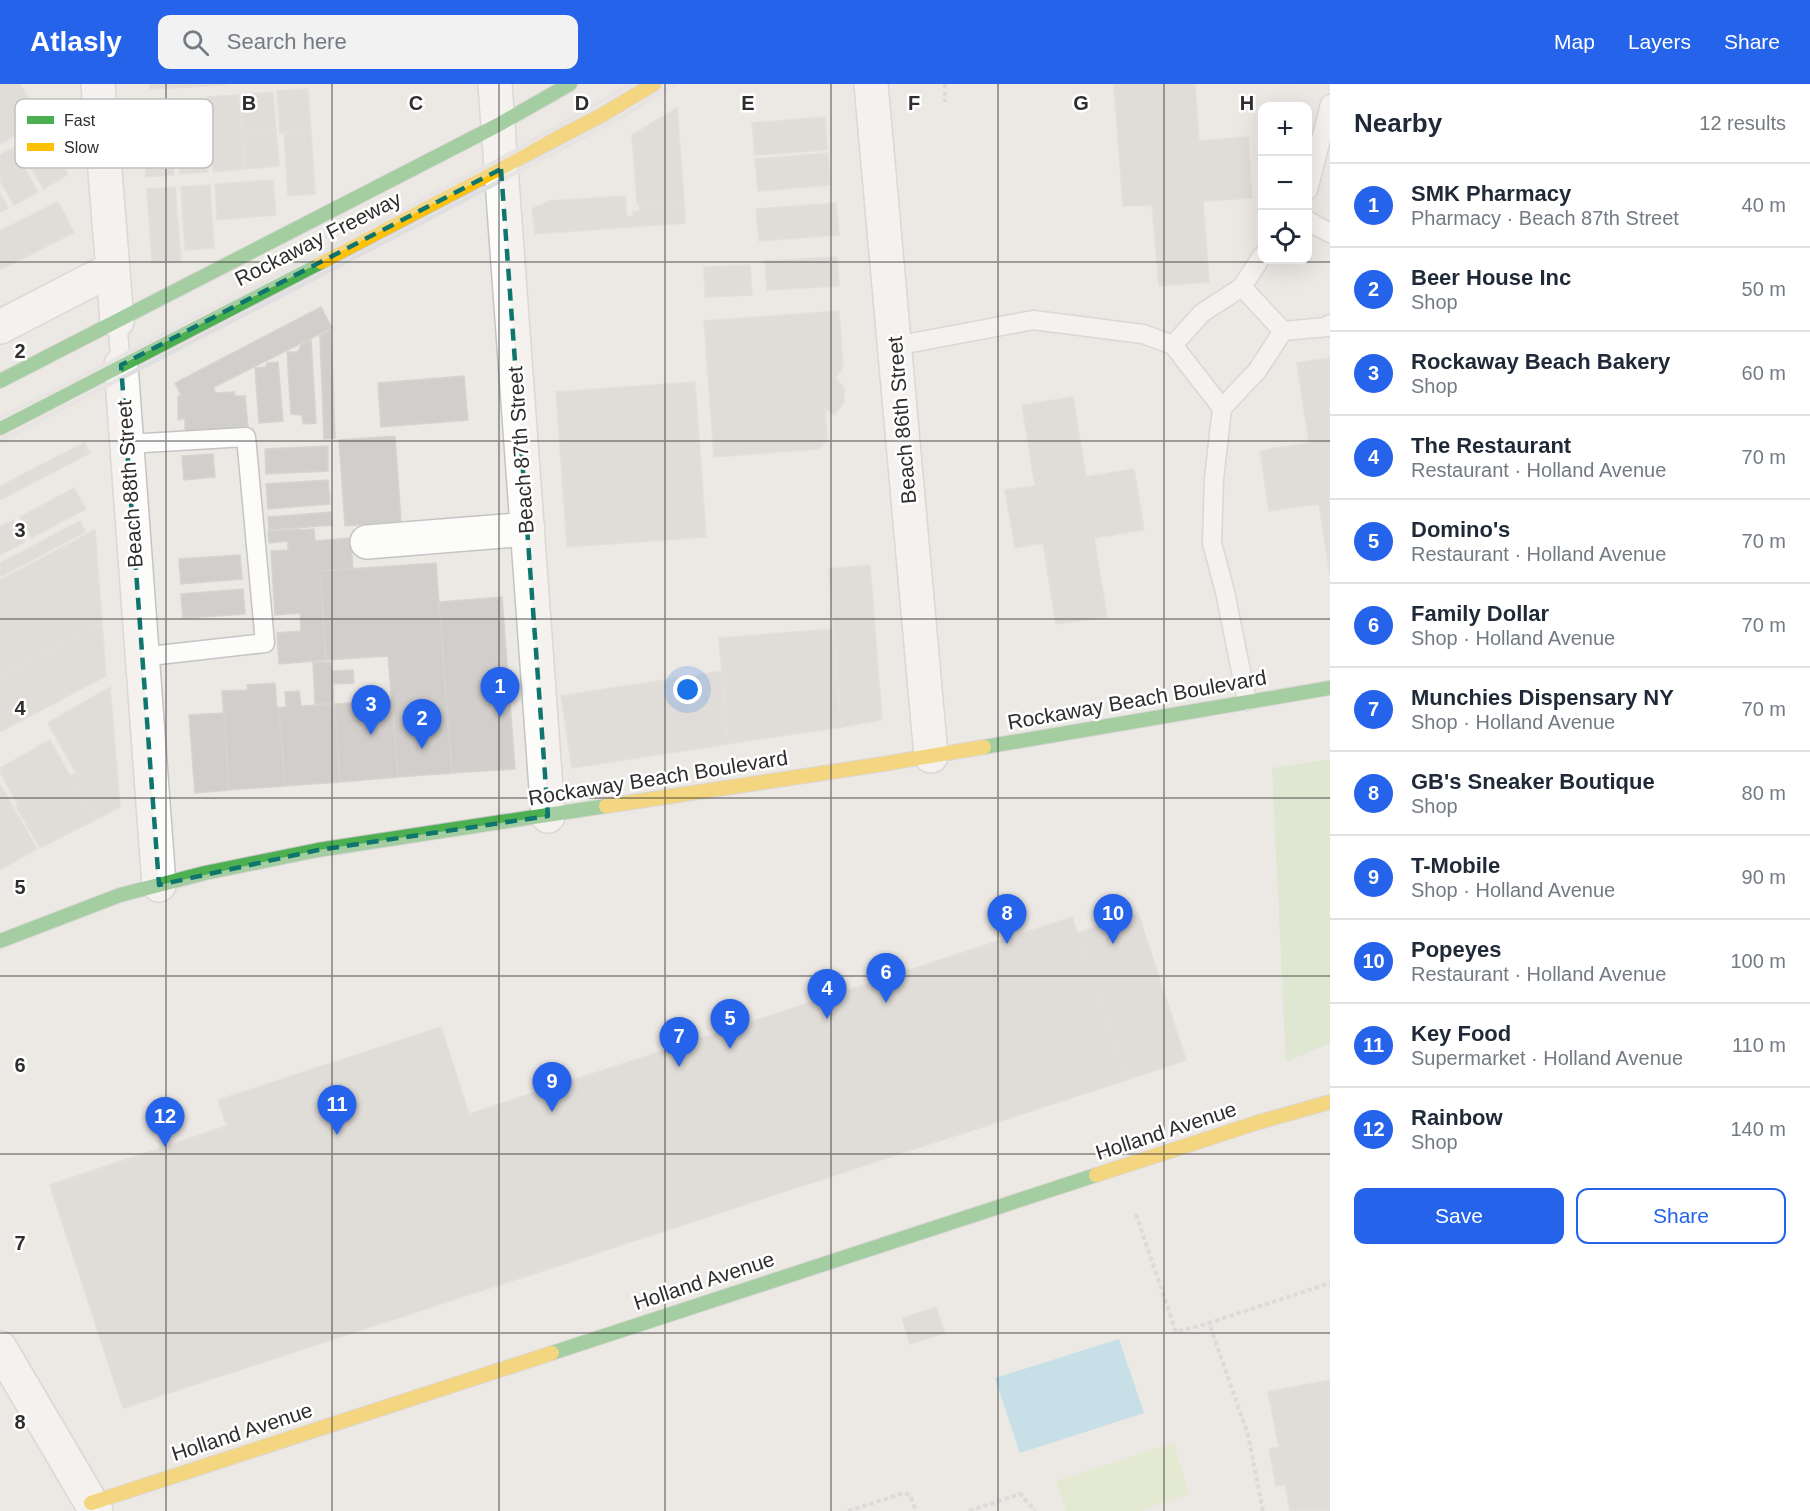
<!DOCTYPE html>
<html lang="en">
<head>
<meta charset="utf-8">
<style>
	:root { --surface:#fff; --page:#f2f2f3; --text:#1f2937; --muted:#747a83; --line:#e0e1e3; --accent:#2563eb }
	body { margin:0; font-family:Helvetica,sans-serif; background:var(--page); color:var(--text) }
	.controls { position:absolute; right:18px; top:18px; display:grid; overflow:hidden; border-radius:12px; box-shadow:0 6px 24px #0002 }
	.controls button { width:54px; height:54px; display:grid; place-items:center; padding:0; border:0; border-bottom:2px solid var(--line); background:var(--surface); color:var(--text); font:30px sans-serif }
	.you { position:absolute; left:688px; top:606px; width:21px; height:21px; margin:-15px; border:4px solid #fff; border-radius:50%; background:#1a73e8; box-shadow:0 0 0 9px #1a73e833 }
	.badge { display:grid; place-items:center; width:39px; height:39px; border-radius:50%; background:var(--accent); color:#fff; font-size:20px; font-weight:700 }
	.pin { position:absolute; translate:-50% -50px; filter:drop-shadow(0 2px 3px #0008) }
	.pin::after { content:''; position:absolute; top:32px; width:21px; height:18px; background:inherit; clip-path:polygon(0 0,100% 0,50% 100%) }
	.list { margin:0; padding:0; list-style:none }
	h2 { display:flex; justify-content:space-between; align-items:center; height:78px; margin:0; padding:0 24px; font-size:26px }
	h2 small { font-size:20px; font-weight:400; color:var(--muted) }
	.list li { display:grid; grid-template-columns:39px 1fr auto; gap:18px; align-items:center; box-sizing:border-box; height:84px; padding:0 24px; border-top:2px solid var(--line) }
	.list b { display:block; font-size:22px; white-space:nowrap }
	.list p { margin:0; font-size:20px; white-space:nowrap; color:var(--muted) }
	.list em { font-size:20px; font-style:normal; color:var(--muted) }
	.actions { display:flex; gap:12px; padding:18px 24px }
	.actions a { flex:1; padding:14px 0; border:2px solid var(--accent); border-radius:12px; text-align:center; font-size:21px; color:var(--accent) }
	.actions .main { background:var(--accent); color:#fff }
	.icon { flex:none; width:33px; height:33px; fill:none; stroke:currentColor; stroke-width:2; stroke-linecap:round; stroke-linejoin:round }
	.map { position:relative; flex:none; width:1330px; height:1427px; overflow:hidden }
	header { display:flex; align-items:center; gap:36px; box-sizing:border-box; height:84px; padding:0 30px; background:var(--accent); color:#fff }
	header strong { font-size:28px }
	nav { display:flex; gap:33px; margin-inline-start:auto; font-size:21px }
	.search { width:420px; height:54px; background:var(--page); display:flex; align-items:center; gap:15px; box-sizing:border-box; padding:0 21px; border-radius:12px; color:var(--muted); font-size:22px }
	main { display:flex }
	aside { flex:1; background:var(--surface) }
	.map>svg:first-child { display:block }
	.green { fill:#cee6be }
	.pitch { fill:#d9eabb }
	.water { fill:#99d6ec }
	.building { fill:#d1cecb; stroke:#d7d4d0; stroke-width:1.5 }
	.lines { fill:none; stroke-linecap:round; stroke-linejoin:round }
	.lane-casing { stroke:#c5c4c5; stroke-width:21 }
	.street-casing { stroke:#c5c4c5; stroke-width:36 }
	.fast-casing { stroke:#c5c4c5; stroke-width:16 }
	.slow-casing { stroke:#c5c4c5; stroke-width:16 }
	.path { stroke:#c9c9c8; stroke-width:4; stroke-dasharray:4.5 3; stroke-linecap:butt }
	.lane { stroke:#fcfcfb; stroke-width:18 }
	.street { stroke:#fcfcfb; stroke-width:33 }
	.fast { stroke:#4caf50; stroke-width:14 }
	.slow { stroke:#ffc107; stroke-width:14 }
	.rail { stroke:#dfdfe1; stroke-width:4.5 }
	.marked { fill:none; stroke:#0f766e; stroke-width:4.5; stroke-dasharray:12 8; stroke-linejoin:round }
	.grid { fill:none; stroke:#2e2e2e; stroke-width:1.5; stroke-opacity:0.55 }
	.labels { text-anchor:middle; stroke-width:5; stroke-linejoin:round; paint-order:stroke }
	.street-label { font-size:21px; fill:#2e2e2e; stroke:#fff }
	.key { fill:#fff; stroke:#c0c0c0; stroke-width:1.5 }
	.key-label { font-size:16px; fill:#2e2e2e }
	.grid-label { font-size:20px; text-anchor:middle; font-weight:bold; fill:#2e2e2e; stroke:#fff; stroke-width:5; stroke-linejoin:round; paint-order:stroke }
</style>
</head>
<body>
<header>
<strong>Atlasly</strong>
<div class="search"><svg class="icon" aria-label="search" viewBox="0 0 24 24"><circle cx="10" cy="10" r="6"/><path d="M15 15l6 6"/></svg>Search here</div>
<nav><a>Map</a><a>Layers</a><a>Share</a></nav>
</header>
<main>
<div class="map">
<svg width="1330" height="1427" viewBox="0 0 1330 1427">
	<rect width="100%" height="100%" fill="#ece8e4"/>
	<path class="green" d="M1330,675V959L1286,978L1272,684Z"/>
	<path class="pitch" d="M1174,1359L1189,1410L1139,1427H1066L1056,1397Z"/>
	<path class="water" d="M1119,1255L1144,1329L1020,1369L995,1294Z"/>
	<g class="building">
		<path d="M0,0H20L41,37L0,60Z"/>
		<path d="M150,0H224L225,1L150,5Z"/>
		<path d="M1114,0H1195L1199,57L1248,53L1252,114L1203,117L1209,198L1159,202L1152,121L1123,122Z"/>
		<path d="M308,5L311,47L280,49L277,7Z"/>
		<path d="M273,8L276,45L242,48L239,11Z"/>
		<path d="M239,11L245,85L213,88L207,13Z"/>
		<path d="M202,15L208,88L180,90L174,17Z"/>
		<path d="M168,17L174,91L146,93L140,19Z"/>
		<path d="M677,24L684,117L637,120L632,51Z"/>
		<path d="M825,33L827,66L755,71L752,39Z"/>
		<path d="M276,45L279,82L245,85L242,48Z"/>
		<path d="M42,47L68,90L44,105L22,69L24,68L19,61Z"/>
		<path d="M311,47L315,110L288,112L284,48Z"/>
		<path d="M13,64L38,108L14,121L0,97V71Z"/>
		<path d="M828,69L830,101L758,107L755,75Z"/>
		<path d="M273,96L276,131L217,136L215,100Z"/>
		<path d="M210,101L214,164L185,166L181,103Z"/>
		<path d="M175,103L181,177L152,179L147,105Z"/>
		<path d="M0,110L8,124L0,128Z"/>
		<path d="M625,112L627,132H633V128L640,127L639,120L684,117L685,139L535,150L532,125L549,117Z"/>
		<path d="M58,118L74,149L0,186V147Z"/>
		<path d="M836,119L839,151L759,157L756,125Z"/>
		<path d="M837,173L839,202L767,206L765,177Z"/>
		<path d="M750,181L752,211L705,213L704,183Z"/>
		<path d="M321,223L332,244L214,303L215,309L235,308L234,312H245L248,343L185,349V334L178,336V312L181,311L175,299Z"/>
		<path d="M839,227L843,284L835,294L844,303V318L834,331L825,324L827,355L819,365L714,373L704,237Z"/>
		<path d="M331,245L335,354L324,355L320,252Z"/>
		<path d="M311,256L316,339L303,340L302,331L291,330L287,268H298L301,261Z"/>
		<path d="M1330,274V491L1319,420L1269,427L1260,367L1309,359L1297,279Z"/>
		<path d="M278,278L283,337L259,339L255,284L266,283L267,279Z"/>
		<path d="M464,292L468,336L381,343L378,299Z"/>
		<path d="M695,298L706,453L567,463L556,308Z"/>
		<path d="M1073,313L1086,393L1134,385L1144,446L1094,454L1107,533L1056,540L1043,459L1015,464L1005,406L1035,402L1022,321Z"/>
		<path d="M395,352L401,438L345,442L339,356Z"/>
		<path d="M84,359L90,369L0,416V402Z"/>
		<path d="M328,362V387L266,390L265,365Z"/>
		<path d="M213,370L215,393L184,396L182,372Z"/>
		<path d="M328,396L330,420L268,425L266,400Z"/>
		<path d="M74,404L86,425L31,454L20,433Z"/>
		<path d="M331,428L332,441L269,446L268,433Z"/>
		<path d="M14,436L25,458L0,471V443Z"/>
		<path d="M80,437L85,448L0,493V479Z"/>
		<path d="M300,445V446L314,445L315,457L351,454L353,485L320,487L326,576L279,580L277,549L301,547L300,529L275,531L271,467L288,466V457L269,459L268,447Z"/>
		<path d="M95,446L102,539L0,592V496Z"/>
		<path d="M240,471L242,495L181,500L179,475Z"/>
		<path d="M436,479L452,689L398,693L388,572L326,576L320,487Z"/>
		<path d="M870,481L882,636L841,643L829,485Z"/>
		<path d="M243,505L245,530L183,534L181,510Z"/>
		<path d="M502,513L515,685L452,689L439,518Z"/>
		<path d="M102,539L106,592L0,648V592Z"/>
		<path d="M833,545L841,643L728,660L719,554Z"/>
		<path d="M313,578H331L332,587L353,586L354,599L333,600L334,619L315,620Z"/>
		<path d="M722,587L728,660L572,684L561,612Z"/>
		<path d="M275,599L277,624H279L285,702L229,706L222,607L248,606L247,601Z"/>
		<path d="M110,603L120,723L95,736L70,692L76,689L48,639Z"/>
		<path d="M299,607L301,622L335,620L340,698L285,702L279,624L286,623L285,608Z"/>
		<path d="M392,616L398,693L340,698L335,620Z"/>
		<path d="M224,629L229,706L195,709L189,631Z"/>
		<path d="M50,656L95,736L40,764L16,722L18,721L0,688V684Z"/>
		<path d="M0,700L37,765L0,786Z"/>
		<path d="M1138,829L1186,976L1126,996L1078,849Z"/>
		<path d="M1072,833L1126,996L123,1324L50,1101L227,1042L218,1016L441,943L469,1030Z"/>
		<path d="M936,1223L945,1249L910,1260L902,1234Z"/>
		<path d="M1330,1296V1427H1290L1285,1400L1276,1402L1269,1365L1279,1363L1268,1308Z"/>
	</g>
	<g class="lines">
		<g class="lane-casing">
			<g id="lane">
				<path d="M1308,106L1330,20"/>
				<path d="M1308,137L1330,149"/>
				<path d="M1242,203L1283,247L1327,243L1330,240"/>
				<path d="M117,237L121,281"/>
				<path d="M1173,261L1202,229L1242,203L1262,172"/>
				<path d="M895,262L1033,236L1143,250L1173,261L1222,324L1214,395L1212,459L1225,508L1247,617"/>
				<path d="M1222,324L1257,287L1283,247"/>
				<path d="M127,360L246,353L265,559L141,573"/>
			</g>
		</g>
		<g class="street-casing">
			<g id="street">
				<path d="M98,0L117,237"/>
				<path d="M495,0L548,732"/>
				<path d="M871,0L931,672"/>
				<path d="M0,243L112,185"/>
				<path d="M121,281L159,801"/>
				<path d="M367,458L528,445"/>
				<path d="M0,1264L96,1427"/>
			</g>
		</g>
		<g class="fast-casing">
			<g id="fast">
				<path d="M0,297L498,41L570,0"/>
				<path d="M0,344L321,178"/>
				<path d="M984,663L1330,604"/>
				<path d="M0,857L120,811L205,789L318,766L606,722"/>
				<path d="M552,1269L1096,1091"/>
			</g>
		</g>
		<g class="slow-casing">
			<g id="slow">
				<path d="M321,178L602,31L654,0"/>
				<path d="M606,722L883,680L984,663"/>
				<path d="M1096,1091L1259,1038L1330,1018"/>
				<path d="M91,1419L552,1269"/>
			</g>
		</g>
		<g class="path">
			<path d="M945,0V18"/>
			<path d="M1136,1130L1176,1248L1209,1239"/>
			<path d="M848,1427L904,1409L910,1411L916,1427"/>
			<path d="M969,1427L1020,1410L1035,1427"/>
			<path d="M1263,1427L1248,1351L1209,1239L1330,1199"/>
		</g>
		<use href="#lane" class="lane"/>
		<use href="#street" class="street"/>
		<use href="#fast" class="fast"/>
		<use href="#slow" class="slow"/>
		<g class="rail">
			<path d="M0,335L349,155L514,68L631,0"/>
			<path d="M0,357L409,145L623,32L675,0"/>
		</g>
	</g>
	<path d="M0 0H1330V1427H0ZM501,85L548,732L318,766L159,801L121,281Z" fill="#ece8e4" fill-opacity=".55" fill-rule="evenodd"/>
	<path class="marked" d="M501,85L548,732L318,766L159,801L121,281Z"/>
	<path class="grid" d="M166,0V1427M332,0V1427M499,0V1427M665,0V1427M831,0V1427M998,0V1427M1164,0V1427M0,178H1330M0,357H1330M0,535H1330M0,714H1330M0,892H1330M0,1070H1330M0,1249H1330"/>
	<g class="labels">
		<g class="street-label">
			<text transform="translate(318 155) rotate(-27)" y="7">Rockaway Freeway</text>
			<text transform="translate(902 336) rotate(-95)" y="7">Beach 86th Street</text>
			<text transform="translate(521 366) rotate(-94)" y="7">Beach 87th Street</text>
			<text transform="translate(130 400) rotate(-94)" y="7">Beach 88th Street</text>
			<text transform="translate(1137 616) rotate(-10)" y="7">Rockaway Beach Boulevard</text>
			<text transform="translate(658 694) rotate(-9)" y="7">Rockaway Beach Boulevard</text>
			<text transform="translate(1166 1047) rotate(-18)" y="7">Holland Avenue</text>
			<text transform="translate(704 1197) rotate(-18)" y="7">Holland Avenue</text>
			<text transform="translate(242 1348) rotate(-18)" y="7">Holland Avenue</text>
		</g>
	</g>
	<rect x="15" y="15" width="198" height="69" rx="9" class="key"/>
	<rect x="27" y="32" width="27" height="8" fill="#4caf50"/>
	<rect x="27" y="59" width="27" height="8" fill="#ffc107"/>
	<g class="key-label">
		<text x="64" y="42">Fast</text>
		<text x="64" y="69">Slow</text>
	</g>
	<g class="grid-label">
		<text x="249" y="26">B</text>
		<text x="416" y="26">C</text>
		<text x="582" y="26">D</text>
		<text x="748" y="26">E</text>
		<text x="914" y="26">F</text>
		<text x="1081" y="26">G</text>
		<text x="1247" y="26">H</text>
		<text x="20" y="274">2</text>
		<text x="20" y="453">3</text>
		<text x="20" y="631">4</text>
		<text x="20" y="810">5</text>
		<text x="20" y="988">6</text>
		<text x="20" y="1166">7</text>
		<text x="20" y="1345">8</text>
	</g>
</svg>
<div class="controls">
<button>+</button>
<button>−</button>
<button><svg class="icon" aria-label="locate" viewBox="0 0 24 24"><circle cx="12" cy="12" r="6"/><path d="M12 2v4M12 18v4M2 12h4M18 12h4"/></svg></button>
</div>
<div class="you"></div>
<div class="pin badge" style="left:500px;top:633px">1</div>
<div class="pin badge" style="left:422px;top:665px">2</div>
<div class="pin badge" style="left:371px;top:651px">3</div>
<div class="pin badge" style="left:827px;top:935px">4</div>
<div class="pin badge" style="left:730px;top:965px">5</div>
<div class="pin badge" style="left:886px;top:919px">6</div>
<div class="pin badge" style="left:679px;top:983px">7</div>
<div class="pin badge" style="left:1007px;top:860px">8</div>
<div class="pin badge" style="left:552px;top:1028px">9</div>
<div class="pin badge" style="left:1113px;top:860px">10</div>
<div class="pin badge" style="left:337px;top:1051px">11</div>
<div class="pin badge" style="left:165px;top:1063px">12</div>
</div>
<aside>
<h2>Nearby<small>12 results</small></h2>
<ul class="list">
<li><span class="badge">1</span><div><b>SMK Pharmacy</b><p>Pharmacy · Beach 87th Street</p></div><em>40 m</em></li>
<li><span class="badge">2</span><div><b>Beer House Inc</b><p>Shop</p></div><em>50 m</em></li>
<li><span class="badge">3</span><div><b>Rockaway Beach Bakery</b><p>Shop</p></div><em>60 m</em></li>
<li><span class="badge">4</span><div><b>The Restaurant</b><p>Restaurant · Holland Avenue</p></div><em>70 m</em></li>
<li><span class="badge">5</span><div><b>Domino's</b><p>Restaurant · Holland Avenue</p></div><em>70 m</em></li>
<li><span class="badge">6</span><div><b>Family Dollar</b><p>Shop · Holland Avenue</p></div><em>70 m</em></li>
<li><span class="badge">7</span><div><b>Munchies Dispensary NY</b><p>Shop · Holland Avenue</p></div><em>70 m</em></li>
<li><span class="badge">8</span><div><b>GB's Sneaker Boutique</b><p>Shop</p></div><em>80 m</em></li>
<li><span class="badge">9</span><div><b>T-Mobile</b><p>Shop · Holland Avenue</p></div><em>90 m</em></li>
<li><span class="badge">10</span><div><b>Popeyes</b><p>Restaurant · Holland Avenue</p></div><em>100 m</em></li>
<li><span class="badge">11</span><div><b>Key Food</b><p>Supermarket · Holland Avenue</p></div><em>110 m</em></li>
<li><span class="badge">12</span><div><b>Rainbow</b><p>Shop</p></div><em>140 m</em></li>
</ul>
<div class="actions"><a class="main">Save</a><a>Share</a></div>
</aside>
</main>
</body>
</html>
